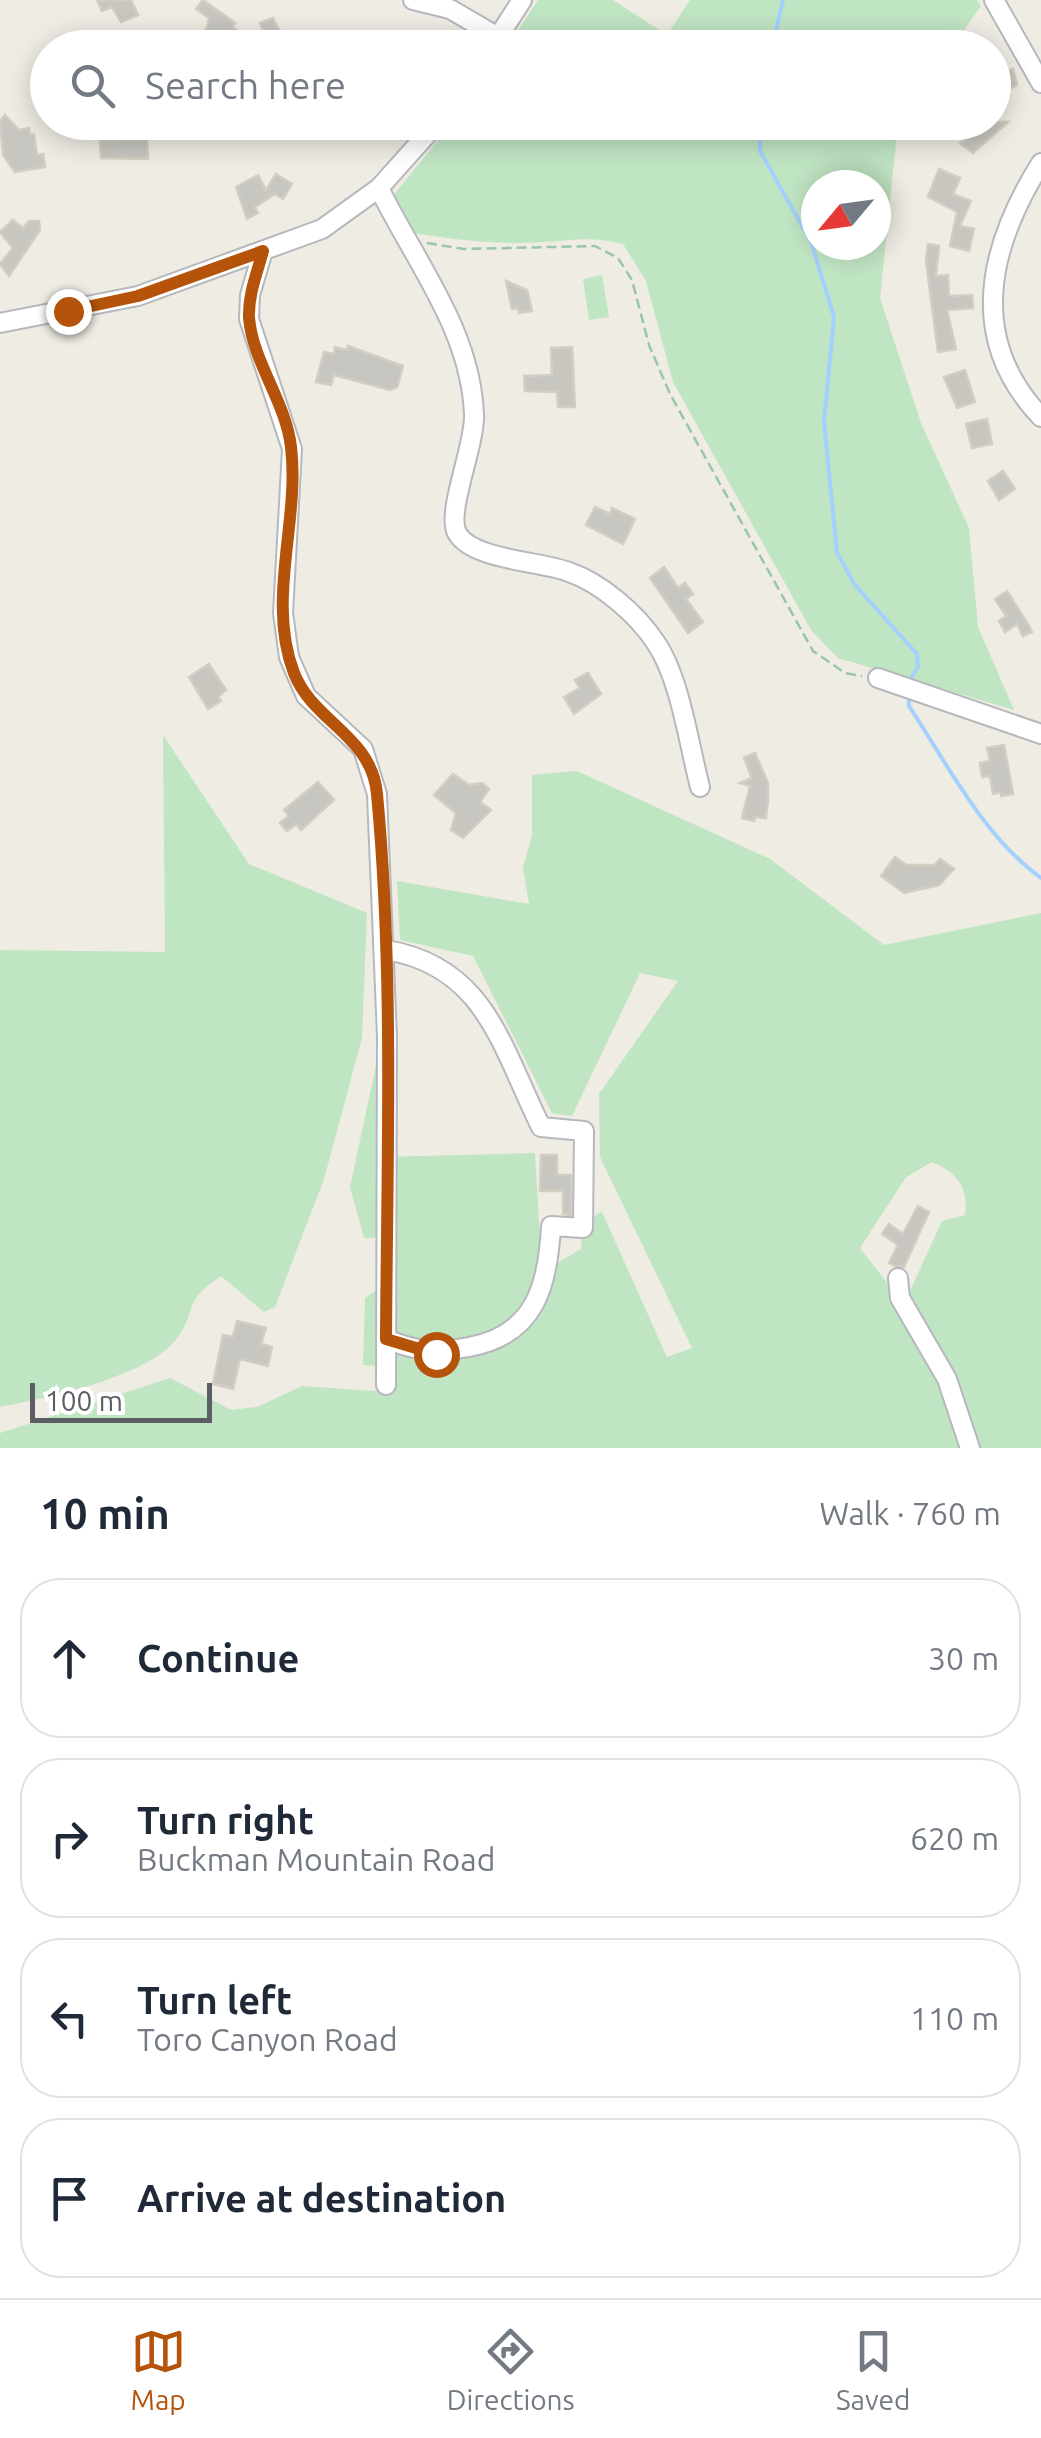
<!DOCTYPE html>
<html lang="en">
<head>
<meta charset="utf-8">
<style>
	:root { --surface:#fff; --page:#f6f6f7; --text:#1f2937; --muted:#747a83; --line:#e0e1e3; --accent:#b45309 }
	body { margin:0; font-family:Ubuntu,sans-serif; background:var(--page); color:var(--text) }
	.compass { position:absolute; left:801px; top:170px; width:90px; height:90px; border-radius:50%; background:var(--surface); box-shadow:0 5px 25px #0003; rotate:241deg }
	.scale { position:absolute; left:30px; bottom:25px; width:182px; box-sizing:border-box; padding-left:10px; border:5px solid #5b5e64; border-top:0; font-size:28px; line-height:35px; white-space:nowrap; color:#5b5e64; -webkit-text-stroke:8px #fff; paint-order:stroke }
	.stop { position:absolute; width:30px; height:30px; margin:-22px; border:8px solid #b45309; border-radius:50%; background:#fff }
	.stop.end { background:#b45309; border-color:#fff; box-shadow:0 2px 10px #0008 }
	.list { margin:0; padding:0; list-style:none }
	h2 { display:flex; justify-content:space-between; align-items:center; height:130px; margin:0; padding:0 40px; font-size:42px }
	h2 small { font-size:32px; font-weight:400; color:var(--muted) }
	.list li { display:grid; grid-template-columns:65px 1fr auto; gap:30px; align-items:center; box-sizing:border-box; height:160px; margin:0 20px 20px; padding:0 20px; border:2px solid var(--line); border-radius:40px }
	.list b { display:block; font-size:38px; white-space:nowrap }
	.list p { margin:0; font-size:32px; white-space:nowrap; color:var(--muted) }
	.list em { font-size:32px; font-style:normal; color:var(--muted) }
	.icon { flex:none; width:55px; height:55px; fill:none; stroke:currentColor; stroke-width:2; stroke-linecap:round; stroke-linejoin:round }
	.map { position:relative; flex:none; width:1041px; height:1448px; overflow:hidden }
	.search { position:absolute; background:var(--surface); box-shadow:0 5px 25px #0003; left:30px; right:30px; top:30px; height:110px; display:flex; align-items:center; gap:25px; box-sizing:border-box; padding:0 35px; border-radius:55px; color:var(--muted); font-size:38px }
	.sheet { height:850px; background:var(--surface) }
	nav { display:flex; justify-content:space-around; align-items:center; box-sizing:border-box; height:140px; border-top:2px solid var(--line); background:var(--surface); font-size:28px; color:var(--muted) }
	nav a { display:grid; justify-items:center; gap:5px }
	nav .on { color:var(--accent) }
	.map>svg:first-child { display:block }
	.green { fill:#c0e5c3; fill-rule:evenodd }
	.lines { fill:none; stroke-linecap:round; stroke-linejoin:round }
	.stream { stroke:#a4d0fd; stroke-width:4 }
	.building { fill:#c8c6c1; stroke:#d2cec2; stroke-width:2.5 }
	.minor-casing { stroke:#b6b8bd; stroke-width:22 }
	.path { stroke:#9ac5aa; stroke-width:2.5; stroke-dasharray:10 5; stroke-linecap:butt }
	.minor { stroke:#fff; stroke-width:18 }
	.route { stroke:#b45309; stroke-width:12 }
</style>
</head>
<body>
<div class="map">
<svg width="1041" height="1448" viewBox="0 0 1041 1448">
	<rect width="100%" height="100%" fill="#eeece3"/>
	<g class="green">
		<path d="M538,0H613L667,35L690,0H977L981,6L952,47H507Z"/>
		<path d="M452,123H898L880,298L921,423L969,528L978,627L1014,710L838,658L811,630L673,382L646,281L623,244C590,236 577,240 545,242C499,245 454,240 409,232L392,197ZM816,185H876V245H816Z"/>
		<path d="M602,275L609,317L589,320L583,279Z"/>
		<path d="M163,735L249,864L367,913L362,1038L324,1179L275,1307L264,1312L221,1276C182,1302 199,1306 178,1337C150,1377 46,1398 0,1407V950L165,952Z"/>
		<path d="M577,771L770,859L884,945L1041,913V1448H976L960,1385L910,1302V1291L942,1221L965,1215C969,1187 956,1172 932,1162L906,1177L860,1248L891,1288L938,1365L968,1448H0V1433L170,1378L231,1410L257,1407L302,1386L388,1392L395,1367L363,1365L365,1298L397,1275V1238H364L350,1187L378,1056L381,1157L535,1153L542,1272L581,1249C582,1234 586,1217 602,1212L667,1357L692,1348L600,1157L599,1094L678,981L640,973L572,1116L552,1113L473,956L400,940L397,881L529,904L523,868L532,835V775Z"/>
	</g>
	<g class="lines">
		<g class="stream">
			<path d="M772,48L783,0"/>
			<path d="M761,122L760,151L811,242L834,317L824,422L837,553L855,585L917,654L918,667L911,678"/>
			<path d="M909,699V706C948,765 983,836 1041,878"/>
		</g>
	</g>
	<g class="building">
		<path d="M97,0H131L138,15L121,22L112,7L102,11Z"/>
		<path d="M203,0L235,23L233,27L238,31L227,47L206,31L209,18L196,9Z"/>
		<path d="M273,18L279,30L296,39L292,48L269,46L260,23Z"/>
		<path d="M995,55L1001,73L1013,69L1017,85L997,94L994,92Z"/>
		<path d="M5,115L19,130L29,128L30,135L34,134L37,155L43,154L45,167L15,172L3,155L0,121Z"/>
		<path d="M974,122H1008L973,153L960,143L971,136L966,128Z"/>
		<path d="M147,139L148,159L101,158L100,141Z"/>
		<path d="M939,169L960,178L953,194L971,201L960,226L974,229L969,251L950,246L957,212L928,197Z"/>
		<path d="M276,174L292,184L283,199L275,194L255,207L258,213L247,219L236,187L258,175L266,190Z"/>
		<path d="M13,220L23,228L29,221H39L40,230L9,276L0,264L13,248L0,232Z"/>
		<path d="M928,244L939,246L936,276L948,275L949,296L972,295L973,308L947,310L956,349L938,352L926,261Z"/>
		<path d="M506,281L527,290L532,311L519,313L518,308L512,309Z"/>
		<path d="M348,346L403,366L397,387L390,390L334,375L331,385L316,382L324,352L334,354L335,347L347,350Z"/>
		<path d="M572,347L575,407H558L557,392L525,391L524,376L552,375L551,348Z"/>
		<path d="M965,370L975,402L957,408L944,377Z"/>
		<path d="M987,419L992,444L972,448L966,424Z"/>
		<path d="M1003,471L1015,489L999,500L988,481Z"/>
		<path d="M595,507L610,514L612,508L635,519L623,544L586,525Z"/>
		<path d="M664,567L678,588L685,583L693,594L686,599L703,622L688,633L650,578Z"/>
		<path d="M1007,591L1028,624L1032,632L1023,636L1017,624L1005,632L999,621L1006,616L995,599Z"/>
		<path d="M209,664L226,690L218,697L221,701L208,709L189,677Z"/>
		<path d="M588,673L601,694L574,714L564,697L580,688L575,680Z"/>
		<path d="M1004,745L1013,794L1001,796V792L993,794L990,776L982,777L980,763L990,761L987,748Z"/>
		<path d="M755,753L768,783V800L766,818L755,817L754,821L742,818L750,786L740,783L752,778L744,758Z"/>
		<path d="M453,774L469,785L482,783L489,789L480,802L491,810L463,838L451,830L456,813L434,795Z"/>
		<path d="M318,782L334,800L301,830L296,824L287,831L280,823L289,816L284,810Z"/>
		<path d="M895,857L906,865H935L940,859L954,869L939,885L904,893L881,876Z"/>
		<path d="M541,1155H557V1175H571V1215L563,1214V1191H540Z"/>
		<path d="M918,1206L929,1212L904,1267L895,1266L889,1263L898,1245L882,1234L889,1224L903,1234Z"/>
		<path d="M237,1321L266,1328L261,1344L272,1347L268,1366L240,1359L233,1389L213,1384L223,1335L233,1337Z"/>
	</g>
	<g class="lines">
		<g class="minor-casing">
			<g id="minor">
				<path d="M413,0L450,9L498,37"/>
				<path d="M994,0L1041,83"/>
				<path d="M491,48L522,0"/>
				<path d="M1041,163C989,246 966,338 1041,417"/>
				<path d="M379,188C415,262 471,330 474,415C475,446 446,512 457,533C472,560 540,561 569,572C601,583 637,614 656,643C680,678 689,745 700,787"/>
				<path d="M263,251L250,295L249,319L292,449L283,613L289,657L306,696L363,749L377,794L387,1037L386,1385"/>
				<path d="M0,323L138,296L322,229L379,188L438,122"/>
				<path d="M878,678L1041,734"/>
				<path d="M386,950C485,966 501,1046 541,1127L584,1131L583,1228L551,1226C548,1286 535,1335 469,1347C436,1353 418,1352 386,1339"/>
				<path d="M898,1278L900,1298L947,1379L970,1448"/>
			</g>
		</g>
		<path class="path" d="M427,243L464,249L595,246L618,258L632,280L649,345L670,394L813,651L845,673L862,676"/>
		<use href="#minor" class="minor"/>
	</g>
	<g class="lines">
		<path class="route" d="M68,311L138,296L263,251C257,273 248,295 249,318C253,363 286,402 291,447C300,521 266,600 294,673C313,722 372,736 377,794C394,974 387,1158 386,1339L436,1354"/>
	</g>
</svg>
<svg class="compass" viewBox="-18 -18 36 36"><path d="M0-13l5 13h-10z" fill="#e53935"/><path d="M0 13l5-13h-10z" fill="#747a83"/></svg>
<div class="scale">100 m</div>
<div class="stop" style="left:436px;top:1354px"></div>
<div class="stop end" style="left:68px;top:311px"></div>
<div class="search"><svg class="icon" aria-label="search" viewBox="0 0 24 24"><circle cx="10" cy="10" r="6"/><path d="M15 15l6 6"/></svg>Search here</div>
</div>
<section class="sheet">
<h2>10 min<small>Walk · 760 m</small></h2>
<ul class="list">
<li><svg class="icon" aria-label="ahead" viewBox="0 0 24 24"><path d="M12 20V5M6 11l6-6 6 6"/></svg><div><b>Continue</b></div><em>30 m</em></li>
<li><svg class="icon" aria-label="right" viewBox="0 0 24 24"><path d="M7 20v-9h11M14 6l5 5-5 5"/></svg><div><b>Turn right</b><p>Buckman Mountain Road</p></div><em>620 m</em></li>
<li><svg class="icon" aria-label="left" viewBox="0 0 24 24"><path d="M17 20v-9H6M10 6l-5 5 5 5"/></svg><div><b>Turn left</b><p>Toro Canyon Road</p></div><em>110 m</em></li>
<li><svg class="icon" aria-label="arrive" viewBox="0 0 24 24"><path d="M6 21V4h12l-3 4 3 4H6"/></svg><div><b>Arrive at destination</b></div></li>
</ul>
</section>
<nav>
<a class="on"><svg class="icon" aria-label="map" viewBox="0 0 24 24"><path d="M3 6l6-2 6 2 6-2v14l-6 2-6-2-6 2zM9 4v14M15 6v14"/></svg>Map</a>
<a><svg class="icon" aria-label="directions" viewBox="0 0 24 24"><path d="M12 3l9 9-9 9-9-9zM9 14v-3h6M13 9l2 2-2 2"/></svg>Directions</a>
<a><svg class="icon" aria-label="saved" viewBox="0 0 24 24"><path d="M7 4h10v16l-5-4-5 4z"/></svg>Saved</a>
</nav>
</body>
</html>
